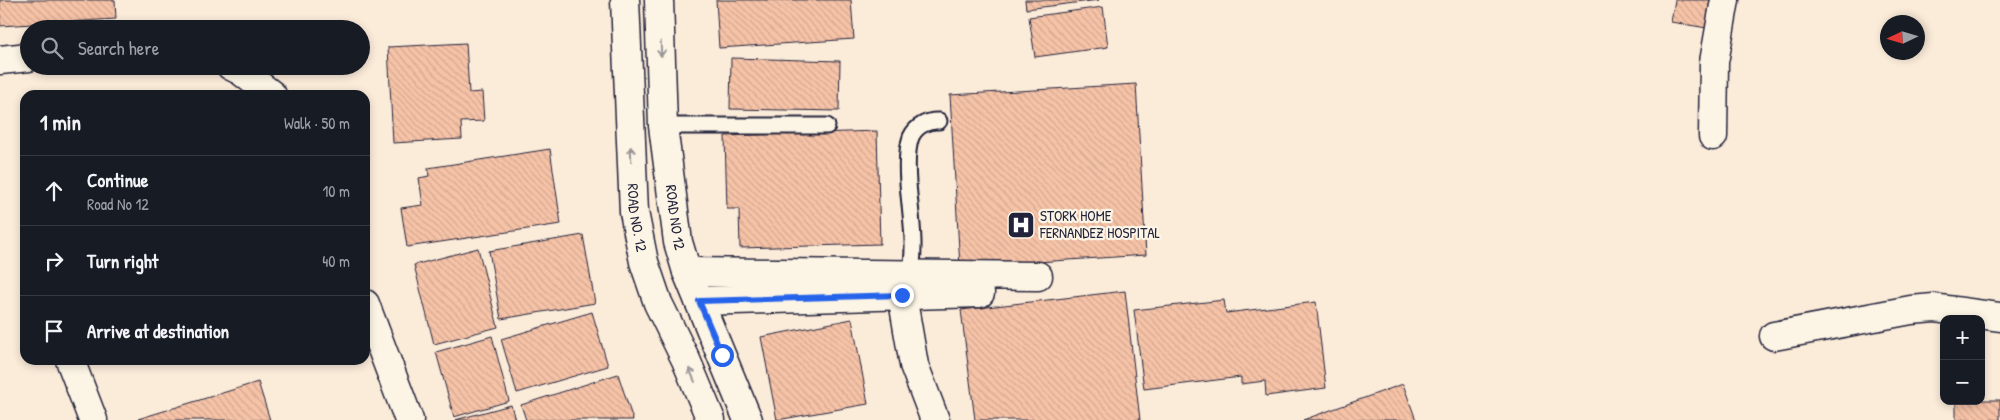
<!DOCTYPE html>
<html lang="en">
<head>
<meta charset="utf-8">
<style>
	:root { --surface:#171b24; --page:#20242c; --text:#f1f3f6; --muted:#9ea1a6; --line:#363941 }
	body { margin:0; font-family:"Patrick Hand",sans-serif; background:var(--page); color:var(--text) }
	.controls { position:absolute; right:15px; bottom:15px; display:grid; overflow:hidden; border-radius:10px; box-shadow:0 2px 8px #0003 }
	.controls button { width:45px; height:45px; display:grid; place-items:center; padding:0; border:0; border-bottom:1px solid var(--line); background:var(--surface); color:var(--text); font:25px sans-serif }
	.compass { position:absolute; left:1880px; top:15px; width:45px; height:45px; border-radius:50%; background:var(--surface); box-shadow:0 2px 8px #0003; rotate:266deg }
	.stop { position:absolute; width:15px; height:15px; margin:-11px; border:4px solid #2563eb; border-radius:50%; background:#fff }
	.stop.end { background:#2563eb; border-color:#fff; box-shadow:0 1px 5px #0008 }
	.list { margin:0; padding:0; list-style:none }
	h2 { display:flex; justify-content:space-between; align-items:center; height:65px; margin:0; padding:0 20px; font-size:21px }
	h2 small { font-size:16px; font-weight:400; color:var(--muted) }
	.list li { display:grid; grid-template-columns:32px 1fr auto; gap:15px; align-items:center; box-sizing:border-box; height:70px; padding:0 20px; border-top:1px solid var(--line) }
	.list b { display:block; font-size:19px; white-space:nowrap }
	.list p { margin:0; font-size:16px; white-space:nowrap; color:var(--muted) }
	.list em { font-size:16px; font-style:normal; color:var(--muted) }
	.icon { flex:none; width:28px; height:28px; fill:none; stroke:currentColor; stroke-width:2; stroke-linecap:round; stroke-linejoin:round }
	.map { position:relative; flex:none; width:2000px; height:420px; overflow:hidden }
	.search { position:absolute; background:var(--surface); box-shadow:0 2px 8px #0003; left:20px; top:20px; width:350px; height:55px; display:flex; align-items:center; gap:12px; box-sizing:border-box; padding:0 18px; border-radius:28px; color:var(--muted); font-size:19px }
	.panel { position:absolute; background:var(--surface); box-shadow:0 2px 8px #0003; left:20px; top:90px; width:350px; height:275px; border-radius:15px }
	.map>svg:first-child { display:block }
	.building { fill:url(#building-back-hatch); stroke:#22223b }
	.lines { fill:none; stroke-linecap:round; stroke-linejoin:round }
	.service-casing { stroke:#22223b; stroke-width:19 }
	.minor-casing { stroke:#22223b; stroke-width:31 }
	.secondary-casing { stroke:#22223b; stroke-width:31 }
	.service { stroke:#fcf5e5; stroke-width:15 }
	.minor { stroke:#fcf5e5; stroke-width:28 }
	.secondary { stroke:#fcf5e5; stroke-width:28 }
	.oneway { stroke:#9a9698 }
	.route { stroke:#2563eb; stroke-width:6 }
	.labels { text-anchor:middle; stroke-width:4.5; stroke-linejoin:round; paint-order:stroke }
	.street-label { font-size:15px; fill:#22223b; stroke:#fcf5e5 }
	.poi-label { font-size:15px; fill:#22223b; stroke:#fcf5e5; text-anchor:start }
</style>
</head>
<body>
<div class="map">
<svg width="2000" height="420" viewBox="0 0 2000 420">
	<defs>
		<pattern id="building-back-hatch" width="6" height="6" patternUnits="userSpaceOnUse" patternTransform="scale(1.25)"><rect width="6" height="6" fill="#f6c3a7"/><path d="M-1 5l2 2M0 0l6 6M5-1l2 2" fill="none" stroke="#d3a791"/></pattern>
	</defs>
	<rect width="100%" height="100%" fill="#fbebd9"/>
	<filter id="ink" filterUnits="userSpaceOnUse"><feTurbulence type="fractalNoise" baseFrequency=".02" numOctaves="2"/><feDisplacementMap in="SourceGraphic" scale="10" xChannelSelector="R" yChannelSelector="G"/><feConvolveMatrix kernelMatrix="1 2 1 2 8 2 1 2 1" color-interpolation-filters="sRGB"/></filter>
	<g filter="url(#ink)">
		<g class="building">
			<path d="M0,0H115L116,19L0,26Z"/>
			<path d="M716,0H851L854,39L719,48Z"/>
			<path d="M1025,0H1099L1026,9Z"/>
			<path d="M1675,0H1717L1713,29L1671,22Z"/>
			<path d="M1103,7L1108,47L1035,57L1029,17Z"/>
			<path d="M466,43L469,93L482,92L484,121L461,122L462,139L393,143L388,47Z"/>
			<path d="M731,58L840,61L839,111L730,109Z"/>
			<path d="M1136,84L1146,255L960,267L950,95Z"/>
			<path d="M877,131L880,244L740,248L739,209H727L725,136Z"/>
			<path d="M550,149L561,224L407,247L401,208L423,205L419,178L429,176L428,168Z"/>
			<path d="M583,235L595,303L501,319L489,251Z"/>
			<path d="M478,248L498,327L434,344L414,265Z"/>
			<path d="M1125,291L1140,420H975L961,310Z"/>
			<path d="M1224,300L1226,313L1316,302L1326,388L1266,396L1265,381L1241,384V377L1144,389L1134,310Z"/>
			<path d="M592,312L608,366L517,393L501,339Z"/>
			<path d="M852,319L868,404L777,420L761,337Z"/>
			<path d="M492,336L509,401L454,417L436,352Z"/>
			<path d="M618,374L633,420H526L521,405Z"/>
			<path d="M258,382L270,420H139L138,419Z"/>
			<path d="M1403,384L1416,420H1303Z"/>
			<path d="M1981,400H2000V420H1956V401Z"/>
			<path d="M511,405L515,420H455Z"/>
		</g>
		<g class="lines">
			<g class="service-casing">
				<g id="service">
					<path d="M663,126H827"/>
					<path d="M910,275C917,245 910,213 908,183C907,169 906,151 911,137C916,126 928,120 939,121"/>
				</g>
			</g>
			<g class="minor-casing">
				<g id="minor">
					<path d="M0,60L29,57"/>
					<path d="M231,66L241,71L272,95"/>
					<path d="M1713,136L1714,62L1725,0"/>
					<path d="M687,272L1038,276"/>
					<path d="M902,295L914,365L935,420"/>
					<path d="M699,301L980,293"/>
					<path d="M365,304L409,420"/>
					<path d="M1774,336L1911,310L1934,308L2000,317"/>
					<path d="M70,360L93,420"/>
				</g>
			</g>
			<g class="secondary-casing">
				<g id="secondary">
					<path id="s1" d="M625,0L634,212L644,262L658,303L686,360L711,420"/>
					<path id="s2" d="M659,0L663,126L678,242L687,272L748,420"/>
				</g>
			</g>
			<use href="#service" class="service"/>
			<use href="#minor" class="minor"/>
			<use href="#secondary" class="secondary"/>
		</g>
		<defs><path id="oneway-shaft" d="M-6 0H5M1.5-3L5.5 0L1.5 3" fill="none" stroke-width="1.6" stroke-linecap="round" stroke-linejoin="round" transform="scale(1.25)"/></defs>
		<g class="oneway">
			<use href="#oneway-shaft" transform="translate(661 49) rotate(88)"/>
			<use href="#oneway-shaft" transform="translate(631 154) rotate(-92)"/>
			<use href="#oneway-shaft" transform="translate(692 375) rotate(-113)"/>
		</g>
	</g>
	<g class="lines" filter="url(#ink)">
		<path class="route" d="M722,355L699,301L902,295"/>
	</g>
	<defs>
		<g id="hospital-square" transform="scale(1.4375)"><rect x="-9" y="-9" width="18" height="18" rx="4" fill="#22223b" stroke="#fcf5e5"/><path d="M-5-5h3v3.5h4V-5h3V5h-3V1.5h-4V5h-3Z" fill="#fff"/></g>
	</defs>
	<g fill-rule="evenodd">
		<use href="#hospital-square" x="1021" y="225"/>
	</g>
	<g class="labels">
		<g class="street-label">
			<text dy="5" stroke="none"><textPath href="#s2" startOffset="218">ROAD NO 12</textPath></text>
			<text dy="5" stroke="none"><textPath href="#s1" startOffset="218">ROAD NO. 12</textPath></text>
		</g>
		<g class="poi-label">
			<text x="1040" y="221">STORK HOME<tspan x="1040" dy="17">FERNANDEZ HOSPITAL</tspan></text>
		</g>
	</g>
</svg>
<div class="controls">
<button>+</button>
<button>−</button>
</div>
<svg class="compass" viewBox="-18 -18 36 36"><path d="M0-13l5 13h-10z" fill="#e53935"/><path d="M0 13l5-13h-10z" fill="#9ea1a6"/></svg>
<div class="stop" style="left:722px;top:355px"></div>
<div class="stop end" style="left:902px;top:295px"></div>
<div class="search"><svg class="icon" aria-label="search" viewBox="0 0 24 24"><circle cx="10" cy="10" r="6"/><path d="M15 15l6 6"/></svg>Search here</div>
<section class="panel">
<h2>1 min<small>Walk · 50 m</small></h2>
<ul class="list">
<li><svg class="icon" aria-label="ahead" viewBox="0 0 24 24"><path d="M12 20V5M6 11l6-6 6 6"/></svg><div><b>Continue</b><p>Road No 12</p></div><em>10 m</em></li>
<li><svg class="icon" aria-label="right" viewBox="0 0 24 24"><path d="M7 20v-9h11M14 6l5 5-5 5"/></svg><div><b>Turn right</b></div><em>40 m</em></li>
<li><svg class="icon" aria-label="arrive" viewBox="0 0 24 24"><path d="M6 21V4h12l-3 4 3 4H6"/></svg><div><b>Arrive at destination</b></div></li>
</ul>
</section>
</div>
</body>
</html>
